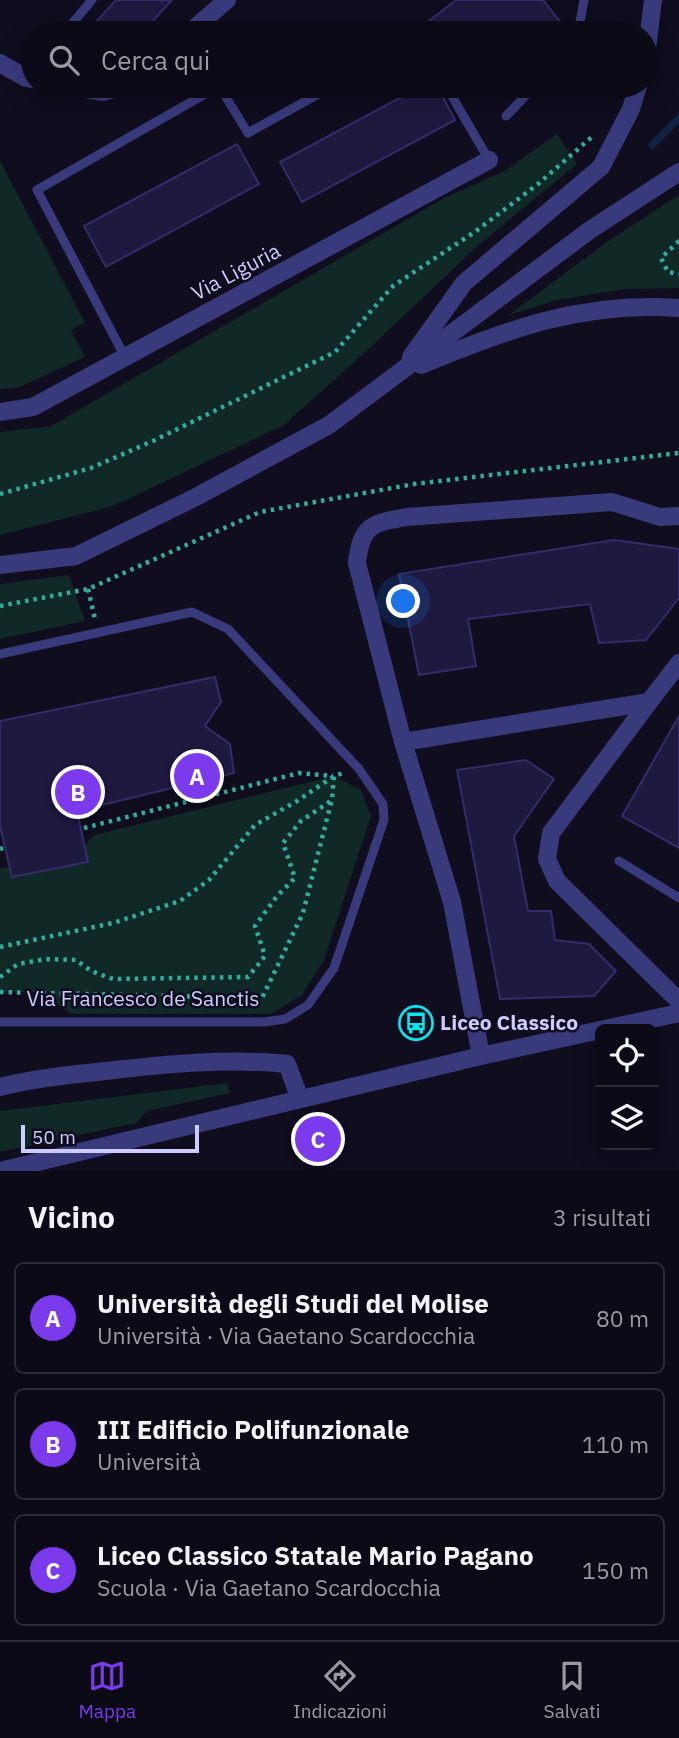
<!DOCTYPE html>
<html lang="it">
<head>
<meta charset="utf-8">
<style>
	:root { --surface:#0b0a16; --page:#191823; --text:#f1f3f6; --muted:#9a9aa1; --line:#2b2b35; --accent:#7c3aed }
	body { margin:0; font-family:"IBM Plex Sans",sans-serif; background:var(--page); color:var(--text) }
	.controls { position:absolute; right:21px; bottom:21px; display:grid; overflow:hidden; border-radius:10px; box-shadow:0 7px 28px #0002 }
	.controls button { width:63px; height:63px; display:grid; place-items:center; padding:0; border:0; border-bottom:2px solid var(--line); background:var(--surface); color:var(--text); font:35px sans-serif }
	.scale { position:absolute; left:21px; bottom:18px; width:178px; box-sizing:border-box; padding-left:7px; border:4px solid #cecbfe; border-top:0; font-size:19px; line-height:24px; white-space:nowrap; color:#cecbfe; -webkit-text-stroke:5px #0f0d1e; paint-order:stroke }
	.you { position:absolute; left:404px; top:602px; width:24px; height:24px; margin:-18px; border:5px solid #fff; border-radius:50%; background:#1a73e8; box-shadow:0 0 0 10px #1a73e833 }
	.badge { display:grid; place-items:center; width:46px; height:46px; border-radius:50%; background:var(--accent); color:#fff; font-size:23px; font-weight:700 }
	.pin { position:absolute; translate:-50% -50%; border:4px solid #fff; box-shadow:0 2px 7px #0006 }
	.list { margin:0; padding:0; list-style:none }
	h2 { display:flex; justify-content:space-between; align-items:center; height:91px; margin:0; padding:0 28px; font-size:30px }
	h2 small { font-size:23px; font-weight:400; color:var(--muted) }
	.list li { display:grid; grid-template-columns:46px 1fr auto; gap:21px; align-items:center; box-sizing:border-box; height:112px; margin:0 14px 14px; padding:0 14px; border:2px solid var(--line); border-radius:10px }
	.list b { display:block; font-size:26px; white-space:nowrap }
	.list p { margin:0; font-size:23px; white-space:nowrap; color:var(--muted) }
	.list em { font-size:23px; font-style:normal; color:var(--muted) }
	.icon { flex:none; width:38px; height:38px; fill:none; stroke:currentColor; stroke-width:2; stroke-linecap:round; stroke-linejoin:round }
	.map { position:relative; flex:none; width:679px; height:1171px; overflow:hidden }
	.search { position:absolute; background:var(--surface); box-shadow:0 7px 28px #0002; left:21px; right:21px; top:21px; height:77px; display:flex; align-items:center; gap:18px; box-sizing:border-box; padding:0 24px; border-radius:38px; color:var(--muted); font-size:26px }
	.sheet { height:469px; background:var(--surface) }
	nav { display:flex; justify-content:space-around; align-items:center; box-sizing:border-box; height:98px; border-top:2px solid var(--line); background:var(--surface); font-size:19px; color:var(--muted) }
	nav a { display:grid; justify-items:center; gap:4px }
	nav .on { color:var(--accent) }
	.map>svg:first-child { display:block }
	.green { fill:#102826 }
	.lines { fill:none; stroke-linecap:round; stroke-linejoin:round }
	.stream { stroke:#0d2442; stroke-width:7 }
	.building { fill:#1e193f; stroke:#342c6a; stroke-width:2 }
	.path { stroke:#30ad9e; stroke-width:4.5; stroke-dasharray:3.5 5; stroke-linecap:butt }
	.service { stroke:#393a7c; stroke-width:9 }
	.minor { stroke:#393a7c; stroke-width:18 }
	.tertiary { stroke:#393a7c; stroke-width:18 }
	.tertiary-bridge { stroke:#393a7c; stroke-width:18 }
	.labels { text-anchor:middle; stroke-width:5; stroke-linejoin:round; paint-order:stroke }
	.street-label { font-size:21px; fill:#cecbfe; stroke:#0f0d1e }
	.poi-label { font-size:21px; font-weight:bold; fill:#cecbfe; stroke:#0f0d1e; text-anchor:start }
</style>
</head>
<body>
<div class="map">
<svg width="679" height="1171" viewBox="0 0 679 1171">
	<rect width="100%" height="100%" fill="#0f0d1e"/>
	<g class="green">
		<path d="M557,134L577,164L475,248L372,346L284,425L113,506L0,535V432L51,426L444,198L504,171Z"/>
		<path d="M0,161L85,323L71,330L85,357L20,387L0,389Z"/>
		<path d="M679,195V288L626,289L557,300L509,315L608,241Z"/>
		<path d="M69,575L85,621L0,639V584Z"/>
		<path d="M334,776L361,790L371,816L324,960L302,995L271,1014H71L39,992H0V869L9,867L12,877L87,862L84,846L94,835Z"/>
		<path d="M227,1083L230,1093L147,1111L136,1123L0,1152V1111Z"/>
	</g>
	<g class="lines">
		<path class="stream" d="M652,145L679,118"/>
	</g>
	<g class="building">
		<path d="M116,0H172L142,33H86Z"/>
		<path d="M456,0H543L569,33H438L429,21Z"/>
		<path d="M422,86H437L455,120L302,202L280,162Z"/>
		<path d="M237,144L259,184L106,267L84,226Z"/>
		<path d="M614,540L679,549V598L646,640L599,643L590,604L468,619L476,666L419,675L399,574Z"/>
		<path d="M215,677L221,702L205,726L230,744L234,773L77,811L88,862L12,877L0,826V721Z"/>
		<path d="M679,716V848L622,816Z"/>
		<path d="M526,760L554,779L514,836L528,911H551L555,940L589,944L616,971L594,996L500,999L457,770Z"/>
	</g>
	<g class="lines">
		<g class="path">
			<path d="M679,241L661,258L668,272L679,274"/>
			<path d="M0,494L91,468L155,440L335,352L393,286L476,231L538,184L593,136"/>
			<path d="M88,589L95,619"/>
			<path d="M0,606L88,589L260,512L414,484L679,453"/>
			<path d="M84,828L299,773L333,776"/>
			<path d="M0,849L3,848"/>
			<path d="M0,947L113,923L180,901L209,880L255,825L297,801L334,776"/>
			<path d="M0,977L18,964L46,959L76,960L91,971L113,979L248,977L265,956L255,926L277,896L295,878L283,843L301,821L332,800"/>
			<path d="M0,992L262,998L303,913L332,799L334,776L343,773"/>
		</g>
		<g class="service">
			<path d="M64,33L92,0"/>
			<path d="M578,33L584,0"/>
			<path d="M446,86L489,160"/>
			<path d="M506,116L535,86"/>
			<path d="M125,357L37,190L219,86L248,133L333,86"/>
			<path d="M0,654L192,612L228,629L359,769L383,804L384,820L334,968L308,1005L285,1019L264,1022H0"/>
			<path d="M619,861L679,898"/>
		</g>
		<g class="minor">
			<path d="M189,33L227,0"/>
			<path d="M0,63L26,78L33,79"/>
			<path d="M68,86L102,92L124,86"/>
			<path d="M0,412L33,407L489,160"/>
			<path d="M649,702L551,833L547,859L557,881L679,1001"/>
			<path d="M403,742L649,702L679,663"/>
			<path d="M481,1056L452,902L403,742L357,563C361,525 372,523 407,517L612,502L660,517L679,516"/>
			<path d="M0,1087C35,1078 70,1075 106,1071C166,1064 227,1058 287,1064L300,1099"/>
		</g>
		<g class="tertiary">
			<path d="M411,357L464,283L601,167L631,109L638,86"/>
			<path d="M421,365C508,329 583,301 679,308"/>
			<path d="M0,565L76,556L196,497L329,425L590,230L679,172"/>
			<path d="M605,1029L679,1013"/>
			<path d="M0,1171L481,1056L600,1030"/>
		</g>
		<path class="tertiary-bridge" d="M646,57L653,0"/>
	</g>
	<defs>
		<g id="bus-ring" transform="scale(1.75)"><circle r="9.5" fill="#0f0d1e" stroke="#06e6ef" stroke-width="1.5"/><path d="M-5-6H5V4H4V6H2V4H-2V6H-4V4H-5ZM-3.5-4V0h7V-4ZM-3.5 1.2v1.5H-2V1.2ZM2 1.2v1.5H3.5V1.2Z" fill="#06e6ef"/></g>
	</defs>
	<g fill-rule="evenodd">
		<use href="#bus-ring" x="416" y="1023"/>
	</g>
	<g class="labels">
		<g class="street-label">
			<text transform="translate(236 272) rotate(-28)" y="7">Via Liguria</text>
			<text x="143" y="1006">Via Francesco de Sanctis</text>
		</g>
		<g class="poi-label">
			<text x="440" y="1030">Liceo Classico</text>
		</g>
	</g>
</svg>
<div class="controls">
<button><svg class="icon" aria-label="locate" viewBox="0 0 24 24"><circle cx="12" cy="12" r="6"/><path d="M12 2v4M12 18v4M2 12h4M18 12h4"/></svg></button>
<button><svg class="icon" aria-label="layers" viewBox="0 0 24 24"><path d="M12 4l9 5-9 5-9-5zM3 14l9 5 9-5"/></svg></button>
</div>
<div class="scale">50 m</div>
<div class="you"></div>
<div class="pin badge" style="left:197px;top:776px">A</div>
<div class="pin badge" style="left:78px;top:792px">B</div>
<div class="pin badge" style="left:318px;top:1139px">C</div>
<div class="search"><svg class="icon" aria-label="search" viewBox="0 0 24 24"><circle cx="10" cy="10" r="6"/><path d="M15 15l6 6"/></svg>Cerca qui</div>
</div>
<section class="sheet">
<h2>Vicino<small>3 risultati</small></h2>
<ul class="list">
<li><span class="badge">A</span><div><b>Università degli Studi del Molise</b><p>Università · Via Gaetano Scardocchia</p></div><em>80 m</em></li>
<li><span class="badge">B</span><div><b>III Edificio Polifunzionale</b><p>Università</p></div><em>110 m</em></li>
<li><span class="badge">C</span><div><b>Liceo Classico Statale Mario Pagano</b><p>Scuola · Via Gaetano Scardocchia</p></div><em>150 m</em></li>
</ul>
</section>
<nav>
<a class="on"><svg class="icon" aria-label="map" viewBox="0 0 24 24"><path d="M3 6l6-2 6 2 6-2v14l-6 2-6-2-6 2zM9 4v14M15 6v14"/></svg>Mappa</a>
<a><svg class="icon" aria-label="directions" viewBox="0 0 24 24"><path d="M12 3l9 9-9 9-9-9zM9 14v-3h6M13 9l2 2-2 2"/></svg>Indicazioni</a>
<a><svg class="icon" aria-label="saved" viewBox="0 0 24 24"><path d="M7 4h10v16l-5-4-5 4z"/></svg>Salvati</a>
</nav>
</body>
</html>
